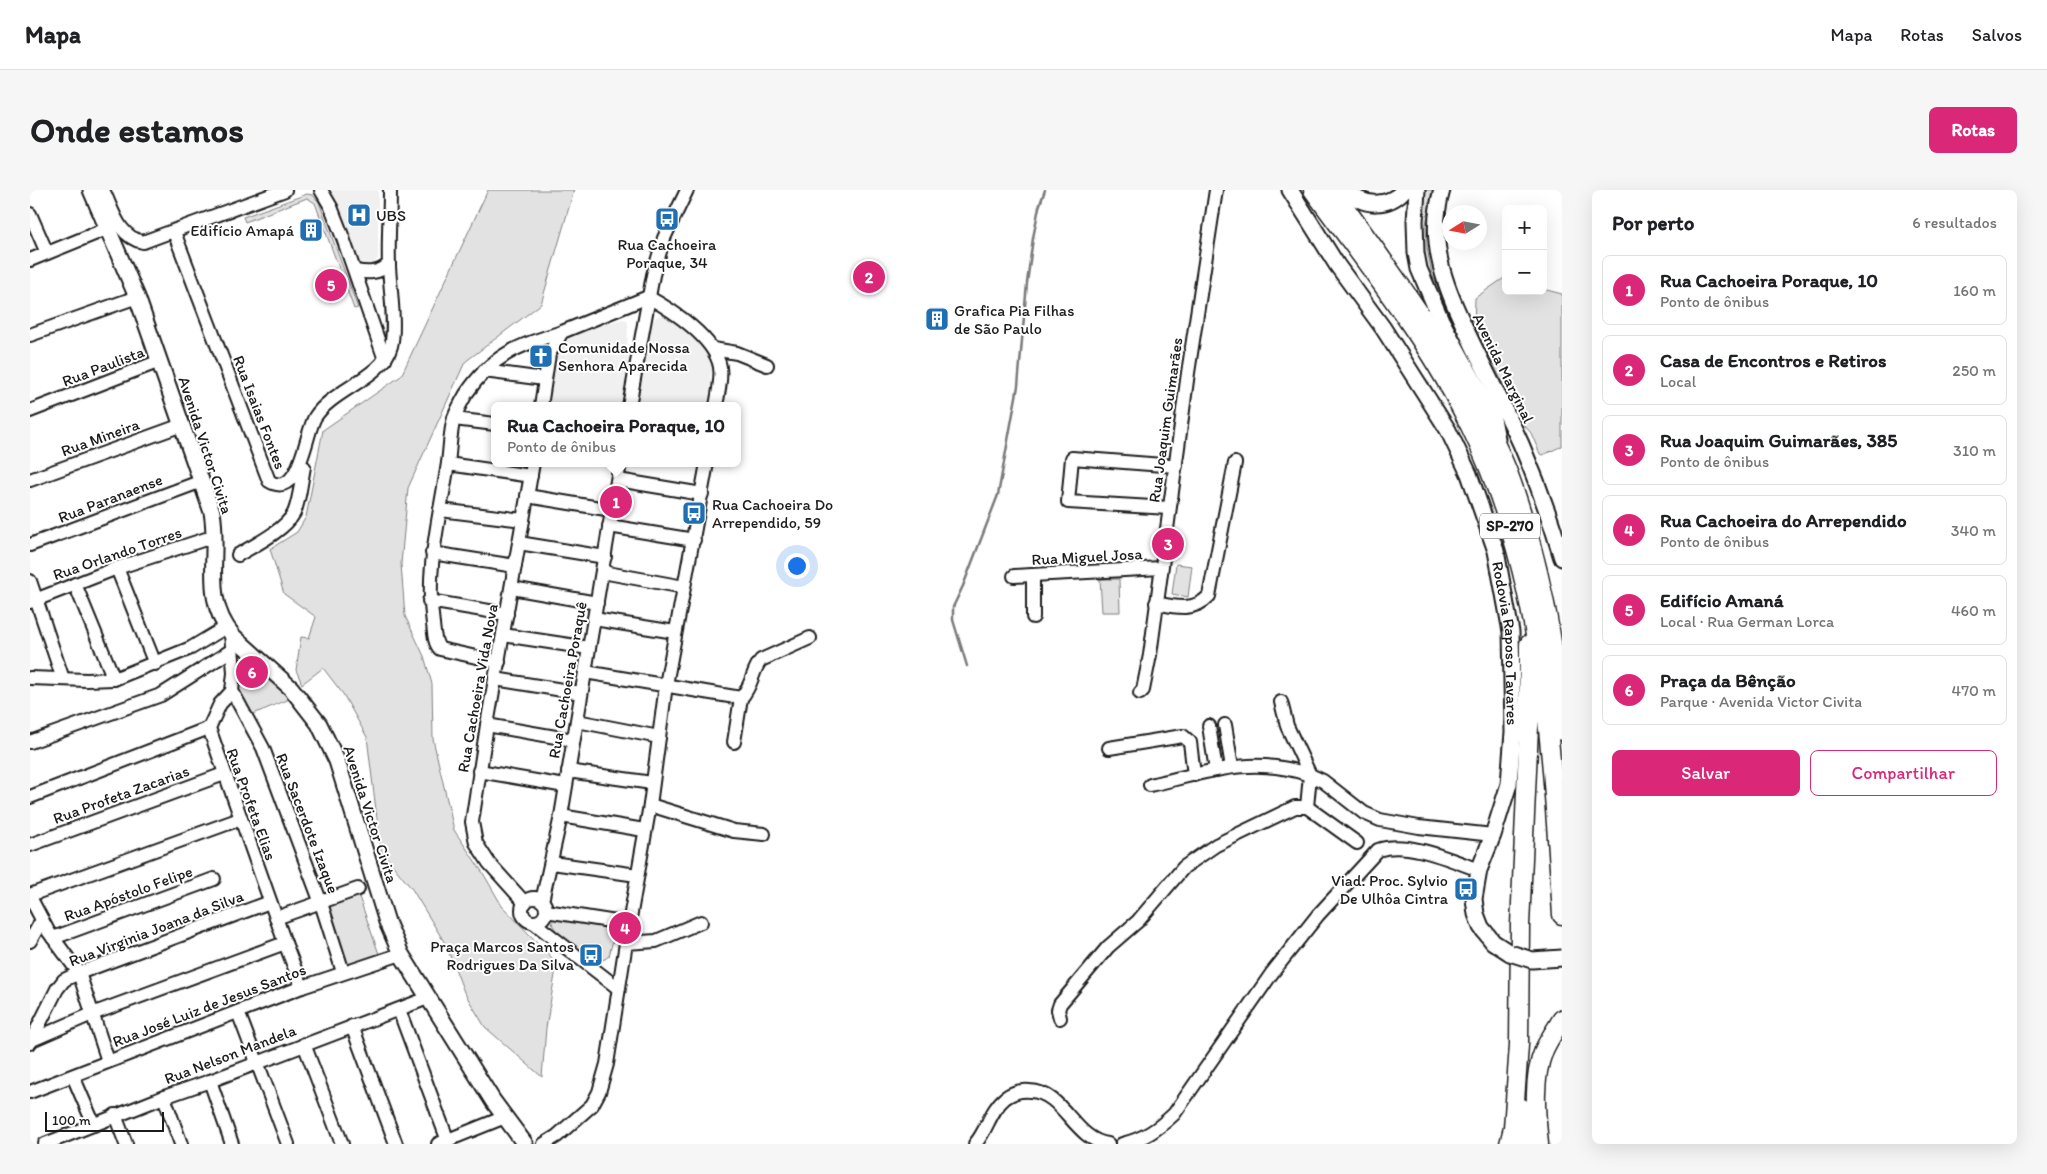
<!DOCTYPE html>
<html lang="pt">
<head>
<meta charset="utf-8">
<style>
	:root { --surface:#fff; --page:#f6f6f6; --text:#202124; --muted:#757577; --line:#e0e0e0; --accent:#db2777 }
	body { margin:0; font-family:Itim,sans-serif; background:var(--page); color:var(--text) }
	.controls { position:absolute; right:15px; top:15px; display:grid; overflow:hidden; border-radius:8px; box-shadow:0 5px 20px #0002 }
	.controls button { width:45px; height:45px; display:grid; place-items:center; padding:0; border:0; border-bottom:1px solid var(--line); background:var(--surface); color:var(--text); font:25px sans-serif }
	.compass { position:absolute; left:1412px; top:15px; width:45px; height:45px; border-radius:50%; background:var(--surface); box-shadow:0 5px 20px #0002; rotate:259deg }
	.scale { position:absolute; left:15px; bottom:12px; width:119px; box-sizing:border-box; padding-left:5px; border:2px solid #1c1c1c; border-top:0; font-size:14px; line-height:18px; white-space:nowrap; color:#1c1c1c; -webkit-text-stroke:4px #fff; paint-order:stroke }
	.you { position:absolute; left:766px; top:375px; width:18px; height:18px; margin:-12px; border:4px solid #fff; border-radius:50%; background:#1a73e8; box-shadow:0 0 0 8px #1a73e833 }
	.badge { display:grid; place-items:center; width:32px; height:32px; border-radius:50%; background:var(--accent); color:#fff; font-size:16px; font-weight:700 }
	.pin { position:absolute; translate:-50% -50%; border:2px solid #fff; box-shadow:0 1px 5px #0006 }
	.popup { position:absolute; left:461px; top:212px; width:250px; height:65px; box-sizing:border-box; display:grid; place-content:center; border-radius:8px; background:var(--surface); filter:drop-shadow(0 1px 4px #0005); font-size:16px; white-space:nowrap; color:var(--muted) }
	.popup b { font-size:19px; color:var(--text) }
	.popup::after { content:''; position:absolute; left:50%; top:100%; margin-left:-10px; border:10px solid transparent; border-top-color:var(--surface) }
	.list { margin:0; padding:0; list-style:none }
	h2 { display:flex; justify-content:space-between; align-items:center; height:65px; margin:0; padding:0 20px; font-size:21px }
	h2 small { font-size:16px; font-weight:400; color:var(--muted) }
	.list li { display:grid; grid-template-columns:32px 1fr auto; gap:15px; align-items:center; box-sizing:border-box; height:70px; margin:0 10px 10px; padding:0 10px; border:1px solid var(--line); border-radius:8px }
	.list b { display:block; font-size:19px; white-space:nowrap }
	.list p { margin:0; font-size:16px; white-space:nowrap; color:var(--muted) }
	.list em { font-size:16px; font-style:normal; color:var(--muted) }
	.actions { display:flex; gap:10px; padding:15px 20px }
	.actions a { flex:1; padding:11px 0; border:1px solid var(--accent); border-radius:8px; text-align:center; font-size:18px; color:var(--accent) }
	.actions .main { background:var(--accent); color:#fff }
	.map { position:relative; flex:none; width:1532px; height:954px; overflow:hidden; border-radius:8px }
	header { display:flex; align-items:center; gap:30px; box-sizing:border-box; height:70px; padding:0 25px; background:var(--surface); border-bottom:1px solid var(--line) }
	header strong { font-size:24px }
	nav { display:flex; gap:28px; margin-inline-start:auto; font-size:18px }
	.intro { display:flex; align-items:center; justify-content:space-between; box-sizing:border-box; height:120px; padding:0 30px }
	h1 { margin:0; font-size:35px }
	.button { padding:12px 22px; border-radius:8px; background:var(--accent); color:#fff; font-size:18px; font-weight:700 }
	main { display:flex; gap:30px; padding:0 30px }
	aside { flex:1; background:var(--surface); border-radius:8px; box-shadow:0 5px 20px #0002 }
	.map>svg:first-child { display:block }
	.built { fill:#f0f0f0 }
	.green { fill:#e2e2e2; stroke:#7f7f7f }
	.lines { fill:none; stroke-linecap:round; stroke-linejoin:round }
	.stream { stroke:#7a7a7a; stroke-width:2.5 }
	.minor-casing { stroke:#1c1c1c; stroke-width:16 }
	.major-casing { stroke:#1c1c1c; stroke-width:19 }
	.highway-casing { stroke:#1c1c1c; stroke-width:21 }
	.minor { stroke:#fff; stroke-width:12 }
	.major { stroke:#fff; stroke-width:15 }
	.highway { stroke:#fff; stroke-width:18 }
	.major-bridge-casing { stroke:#1c1c1c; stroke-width:19; stroke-linecap:butt }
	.major-bridge { stroke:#fff; stroke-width:15 }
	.labels { text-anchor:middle; stroke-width:4; stroke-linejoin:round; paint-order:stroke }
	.shield { fill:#fff; stroke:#606060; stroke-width:1 }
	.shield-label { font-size:15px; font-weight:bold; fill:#1c1c1c }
	.poi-label { font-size:16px; fill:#1c1c1c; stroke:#fff; text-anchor:start }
	.street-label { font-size:16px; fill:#1c1c1c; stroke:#fff }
</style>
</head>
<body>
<header>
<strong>Mapa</strong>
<nav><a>Mapa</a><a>Rotas</a><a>Salvos</a></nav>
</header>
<div class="intro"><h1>Onde estamos</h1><a class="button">Rotas</a></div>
<main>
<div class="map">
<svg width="1532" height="954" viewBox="0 0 1532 954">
	<rect width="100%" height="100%" fill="#fff"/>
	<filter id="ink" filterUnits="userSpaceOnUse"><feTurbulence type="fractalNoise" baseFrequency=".02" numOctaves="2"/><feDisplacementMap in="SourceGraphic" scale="10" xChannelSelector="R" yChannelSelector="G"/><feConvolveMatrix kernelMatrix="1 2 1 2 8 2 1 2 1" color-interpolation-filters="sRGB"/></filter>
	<g filter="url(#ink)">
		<g class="built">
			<path d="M298,0H348V68L343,75H332L329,73L306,11Z"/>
			<path d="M629,125L637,126L673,157L681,171L682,179L680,187L682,192L678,216H605L618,135Z"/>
			<path d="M593,129L597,130L598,135L597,166H599L592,216H533L517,213L523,177L533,151L541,143Z"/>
		</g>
		<g class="green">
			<path d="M458,0H544L511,114L435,172L378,298L371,374L375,426L394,466L402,494L403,549L424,640L453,683L472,716L527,773L516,838L512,887L455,837L434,802L416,755L382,699L351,661L337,547L313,504L293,478L272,494L266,480L271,447L279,448L286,427L254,404L240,359L267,342L276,327L293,240L371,186Z"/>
			<path d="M1396,0H1402L1396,35L1397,58L1402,84L1443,171L1441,172C1413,116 1378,65 1396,0Z"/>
			<path d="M277,4L283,5L289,12L328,118L324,119L285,13L277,8L215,32L213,27Z"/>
			<path d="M1474,88H1476V101H1513V99L1532,104V256L1513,265L1510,264L1501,243L1492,233L1444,134L1445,108Z"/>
			<path d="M1146,374L1162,376L1158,407L1142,404Z"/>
			<path d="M1070,389H1089L1090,422H1072Z"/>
			<path d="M208,459L258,502L260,509L223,524C202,516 208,478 208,459Z"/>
			<path d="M328,704L349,764L316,776L295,715Z"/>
			<path d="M520,724L586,738L579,766L575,769L567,771L530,746L523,736Z"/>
		</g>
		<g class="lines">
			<path class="stream" d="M937,476L923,430V417L933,396L968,305L988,196L997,93L1003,48L1009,17L1015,0"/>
			<g class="minor-casing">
				<g id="minor">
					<path d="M73,0C83,20 88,47 113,52L255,0"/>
					<path d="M291,0L301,17L313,48L355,170"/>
					<path d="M0,24L17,63"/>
					<path d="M144,42L239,291C270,310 275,244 285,227C303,199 353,188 361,156C366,136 360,98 359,76C358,51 360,25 360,0"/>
					<path d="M0,70L79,38"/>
					<path d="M325,81C337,83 349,84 359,74"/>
					<path d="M618,107C642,120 685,148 690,177C692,189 688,204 686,216"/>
					<path d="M0,145L107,107"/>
					<path d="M683,159L707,163L737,175"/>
					<path d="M454,181L514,189"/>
					<path d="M511,216L519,164L532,142L618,107"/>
					<path d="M599,216L623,85L634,48L657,0"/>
					<path d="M0,221L130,171"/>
					<path d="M424,229L465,234"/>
					<path d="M418,274L501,286"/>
					<path d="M0,290L152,235"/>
					<path d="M588,290L672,304"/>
					<path d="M497,306L582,320"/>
					<path d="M1139,318L1038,312L1042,268L1146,276"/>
					<path d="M410,320L493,330"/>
					<path d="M579,336L664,350"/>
					<path d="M489,353L575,367"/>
					<path d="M0,355L172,291"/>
					<path d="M402,363L485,376"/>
					<path d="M208,365C225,355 255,340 264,323C270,309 271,291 274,277"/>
					<path d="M87,378L125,474"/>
					<path d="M572,382L654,397"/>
					<path d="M1003,385V427"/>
					<path d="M984,386L1131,378"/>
					<path d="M0,391L33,489"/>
					<path d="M45,394L84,489"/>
					<path d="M482,398L567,413"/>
					<path d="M399,411L477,424"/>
					<path d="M0,412L87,378L185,346"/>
					<path d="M1126,413C1145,417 1164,422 1179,406L1205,273"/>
					<path d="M564,429L645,442"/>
					<path d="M201,443L204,483L202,501L190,514L179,538L255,753L272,797"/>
					<path d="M473,445L559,458"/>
					<path d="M469,472L410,459C404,453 404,442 403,434C395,379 410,327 418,273C420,259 420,242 424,228C427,220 432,211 436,204C463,164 488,156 532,142"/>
					<path d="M555,482L711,508L704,552"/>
					<path d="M0,488L57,490L84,489L161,458L196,437"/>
					<path d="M465,489L551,503"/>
					<path d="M202,501L233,558L291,713L313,782"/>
					<path d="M1110,503L1113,500L1120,465L1158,183L1186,0"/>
					<path d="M711,508C723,495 722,480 731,470L780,448"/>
					<path d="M1251,512L1257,536L1280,585L1293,591L1334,623L1350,630L1389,637L1463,645"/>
					<path d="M547,531L629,547"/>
					<path d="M457,535L543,550"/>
					<path d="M1195,535L1202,577"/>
					<path d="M1179,536L1186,580"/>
					<path d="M0,552L131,505L202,460"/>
					<path d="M1079,558L1153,546L1160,552L1164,585"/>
					<path d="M449,581L535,596"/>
					<path d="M538,581L622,593"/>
					<path d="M1120,595C1178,582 1222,565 1280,585L1277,617"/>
					<path d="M0,607L179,538"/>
					<path d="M620,615L704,641L734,644"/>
					<path d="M531,626L614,640"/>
					<path d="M0,655L194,584"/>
					<path d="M522,673L607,685"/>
					<path d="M0,705L210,629"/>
					<path d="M0,707L18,741L49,783L78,871"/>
					<circle cx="504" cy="720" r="12"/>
					<path d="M512,711L531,626L590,273"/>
					<path d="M495,713L459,673L446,653L442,632L457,535L503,273"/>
					<path d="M516,721L599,734"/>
					<path d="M246,728L328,699"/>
					<path d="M503,732L588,798"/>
					<path d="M23,748L184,689"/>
					<path d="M0,751L12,730"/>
					<path d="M596,753L626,751L671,732"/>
					<path d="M369,820L418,951"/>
					<path d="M208,822L258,954"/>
					<path d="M1030,828L1028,820L1030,814L1078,757L1108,731L1154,677L1186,655L1265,617H1277L1327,653"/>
					<path d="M322,836L366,954"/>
					<path d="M2,850L62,824L255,753"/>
					<path d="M0,853L27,799L34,790L49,783L240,712"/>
					<path d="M274,854L312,954"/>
					<path d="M43,886L64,935"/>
					<path d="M180,891L202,954"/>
					<path d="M0,902L272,797L371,764"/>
					<path d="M134,907L151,954"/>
					<path d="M85,925L96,954"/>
					<path d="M15,954L134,907L180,891L398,808"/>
					<path d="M408,954L475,927"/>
					<path d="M514,954L527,946L562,915L569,902L577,874L599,734L620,615L636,495L677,273"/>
					<path d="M945,954C957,941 960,920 975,908C983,902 990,900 1000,901C1034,902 1044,950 1078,954"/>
					<path d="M1092,954C1114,949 1128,939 1144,924L1242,783L1288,725L1348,660C1377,650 1421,670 1449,680"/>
				</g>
			</g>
			<g class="major-casing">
				<g id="major">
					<path d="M61,0L107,107L182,322C190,367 171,408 203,446L261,498L289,534L307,571L357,732L371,764L463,911L495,954"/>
					<path id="s1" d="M1260,0L1307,75L1353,138L1418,240L1439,284L1466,361L1481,442L1483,542L1479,594L1463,645L1449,680L1444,709L1446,724L1451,737L1463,752L1480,763"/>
					<path d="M1317,0C1333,18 1359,17 1374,0"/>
					<path d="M1387,0L1385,31L1386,63L1389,79L1411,130L1462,224L1467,249"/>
					<path d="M1412,0C1395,57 1419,104 1443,155C1459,188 1476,221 1491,254C1507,291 1521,330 1532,368"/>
				</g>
			</g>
			<g class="highway-casing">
				<g id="highway">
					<path d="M1283,0C1338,76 1399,151 1440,236C1515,389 1521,558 1532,725"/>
					<path d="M1302,0C1364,85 1428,171 1472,268C1483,292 1490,318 1498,343C1516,408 1528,474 1532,541"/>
					<path d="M1492,918L1496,954"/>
					<path d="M1479,954L1483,938L1489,855L1490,735L1499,536V454"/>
					<path d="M1509,954C1506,924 1502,889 1514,860C1519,849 1526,839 1532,829"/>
				</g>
			</g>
			<use href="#minor" class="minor"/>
			<use href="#major" class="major"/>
			<use href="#highway" class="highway"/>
			<g class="major-bridge-casing">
				<path id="major-bridge" d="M1480,763L1502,770L1532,768"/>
			</g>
			<use href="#major-bridge" class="major-bridge"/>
		</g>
	</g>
	<defs>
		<g id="hospital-square" transform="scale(1.25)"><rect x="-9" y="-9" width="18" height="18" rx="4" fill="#1f6fb2" stroke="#fff"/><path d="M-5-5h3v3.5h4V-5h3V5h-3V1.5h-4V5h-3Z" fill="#fff"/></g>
		<g id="bus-square" transform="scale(1.25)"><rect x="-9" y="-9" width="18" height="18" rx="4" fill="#1f6fb2" stroke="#fff"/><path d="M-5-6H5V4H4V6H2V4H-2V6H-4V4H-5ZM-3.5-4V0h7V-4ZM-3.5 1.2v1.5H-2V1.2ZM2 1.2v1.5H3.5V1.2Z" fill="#fff"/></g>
		<g id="building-square" transform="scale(1.25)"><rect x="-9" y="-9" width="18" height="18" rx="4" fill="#1f6fb2" stroke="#fff"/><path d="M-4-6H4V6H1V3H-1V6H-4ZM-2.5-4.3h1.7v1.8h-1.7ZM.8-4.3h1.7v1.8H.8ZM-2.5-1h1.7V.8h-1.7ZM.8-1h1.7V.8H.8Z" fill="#fff"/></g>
		<g id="church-square" transform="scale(1.25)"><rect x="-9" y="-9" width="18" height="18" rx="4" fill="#1f6fb2" stroke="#fff"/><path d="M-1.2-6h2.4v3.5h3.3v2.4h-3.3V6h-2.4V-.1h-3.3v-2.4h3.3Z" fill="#fff"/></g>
	</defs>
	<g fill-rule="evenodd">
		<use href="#hospital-square" x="329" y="25"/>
		<use href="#bus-square" x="637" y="29"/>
		<use href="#building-square" x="281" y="40"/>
		<use href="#building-square" x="907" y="129"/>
		<use href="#church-square" x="511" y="166"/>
		<use href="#bus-square" x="664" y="323"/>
		<use href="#bus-square" x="1436" y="699"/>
		<use href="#bus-square" x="561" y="765"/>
	</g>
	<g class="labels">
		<rect class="shield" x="1450" y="323.5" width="60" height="25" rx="4"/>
		<g class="shield-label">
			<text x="1480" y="341">SP-270</text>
		</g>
		<g class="poi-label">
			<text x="346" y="31">UBS</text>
			<text x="264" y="46" text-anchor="end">Edifício Amapá</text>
			<text x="637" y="60" text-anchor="middle">Rua Cachoeira<tspan x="637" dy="18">Poraque, 34</tspan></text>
			<text x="924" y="126">Grafica Pia Filhas<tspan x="924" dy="18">de São Paulo</tspan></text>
			<text x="528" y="163">Comunidade Nossa<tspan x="528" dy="18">Senhora Aparecida</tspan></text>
			<text x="682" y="320">Rua Cachoeira Do<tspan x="682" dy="18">Arrependido, 59</tspan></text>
			<text x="1418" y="696" text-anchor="end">Viad. Proc. Sylvio<tspan x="1418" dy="18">De Ulhôa Cintra</tspan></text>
			<text x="544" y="762" text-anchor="end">Praça Marcos Santos<tspan x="544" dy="18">Rodrigues Da Silva</tspan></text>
		</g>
		<g class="street-label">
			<text transform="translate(73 176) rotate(-21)" y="6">Rua Paulista</text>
			<text transform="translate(1474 178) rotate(64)" y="6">Avenida Marginal</text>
			<text transform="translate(230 222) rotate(69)" y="6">Rua Isaias Fontes</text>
			<text transform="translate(1135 230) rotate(-82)" y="6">Rua Joaquim Guimarães</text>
			<text transform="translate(70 247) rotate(-20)" y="6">Rua Mineira</text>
			<text transform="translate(176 255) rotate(72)" y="6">Avenida Victor Civita</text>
			<text transform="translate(80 308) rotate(-21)" y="6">Rua Paranaense</text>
			<text transform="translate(87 363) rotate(-19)" y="6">Rua Orlando Torres</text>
			<text transform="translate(1057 366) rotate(-3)" y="6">Rua Miguel Josa</text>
			<text dy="6" stroke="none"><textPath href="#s1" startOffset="511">Rodovia Raposo Tavares</textPath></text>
			<text transform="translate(537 490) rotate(-80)" y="6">Rua Cachoeira Poraquê</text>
			<text transform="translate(447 498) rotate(-80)" y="6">Rua Cachoeira Vida Nova</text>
			<text transform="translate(91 604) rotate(-20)" y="6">Rua Profeta Zacarias</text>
			<text transform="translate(222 614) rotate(70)" y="6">Rua Profeta Elias</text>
			<text transform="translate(341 624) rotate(72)" y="6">Avenida Victor Civita</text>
			<text transform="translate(278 633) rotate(69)" y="6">Rua Sacerdote Izaque</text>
			<text transform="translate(98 703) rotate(-20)" y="6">Rua Apóstolo Felipe</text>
			<text transform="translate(126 738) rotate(-21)" y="6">Rua Virginia Joana da Silva</text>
			<text transform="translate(179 815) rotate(-21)" y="6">Rua José Luiz de Jesus Santos</text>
			<text transform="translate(200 864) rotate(-21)" y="6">Rua Nelson Mandela</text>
		</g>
	</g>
</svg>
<div class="controls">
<button>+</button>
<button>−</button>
</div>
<svg class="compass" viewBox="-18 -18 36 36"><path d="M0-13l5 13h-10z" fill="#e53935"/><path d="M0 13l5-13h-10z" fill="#757577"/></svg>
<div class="scale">100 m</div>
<div class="you"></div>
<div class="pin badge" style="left:586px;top:312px">1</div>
<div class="popup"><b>Rua Cachoeira Poraque, 10</b>Ponto de ônibus</div>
<div class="pin badge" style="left:839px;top:87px">2</div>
<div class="pin badge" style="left:1138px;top:354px">3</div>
<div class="pin badge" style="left:595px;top:738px">4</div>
<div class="pin badge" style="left:301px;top:95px">5</div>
<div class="pin badge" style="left:222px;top:482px">6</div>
</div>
<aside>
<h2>Por perto<small>6 resultados</small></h2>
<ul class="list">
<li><span class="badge">1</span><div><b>Rua Cachoeira Poraque, 10</b><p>Ponto de ônibus</p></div><em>160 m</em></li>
<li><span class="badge">2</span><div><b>Casa de Encontros e Retiros</b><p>Local</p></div><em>250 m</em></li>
<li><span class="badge">3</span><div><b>Rua Joaquim Guimarães, 385</b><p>Ponto de ônibus</p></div><em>310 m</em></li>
<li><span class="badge">4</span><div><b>Rua Cachoeira do Arrependido</b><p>Ponto de ônibus</p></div><em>340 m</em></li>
<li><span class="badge">5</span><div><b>Edifício Amaná</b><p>Local · Rua German Lorca</p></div><em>460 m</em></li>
<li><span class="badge">6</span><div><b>Praça da Bênção</b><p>Parque · Avenida Victor Civita</p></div><em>470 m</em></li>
</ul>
<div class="actions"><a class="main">Salvar</a><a>Compartilhar</a></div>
</aside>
</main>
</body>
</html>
